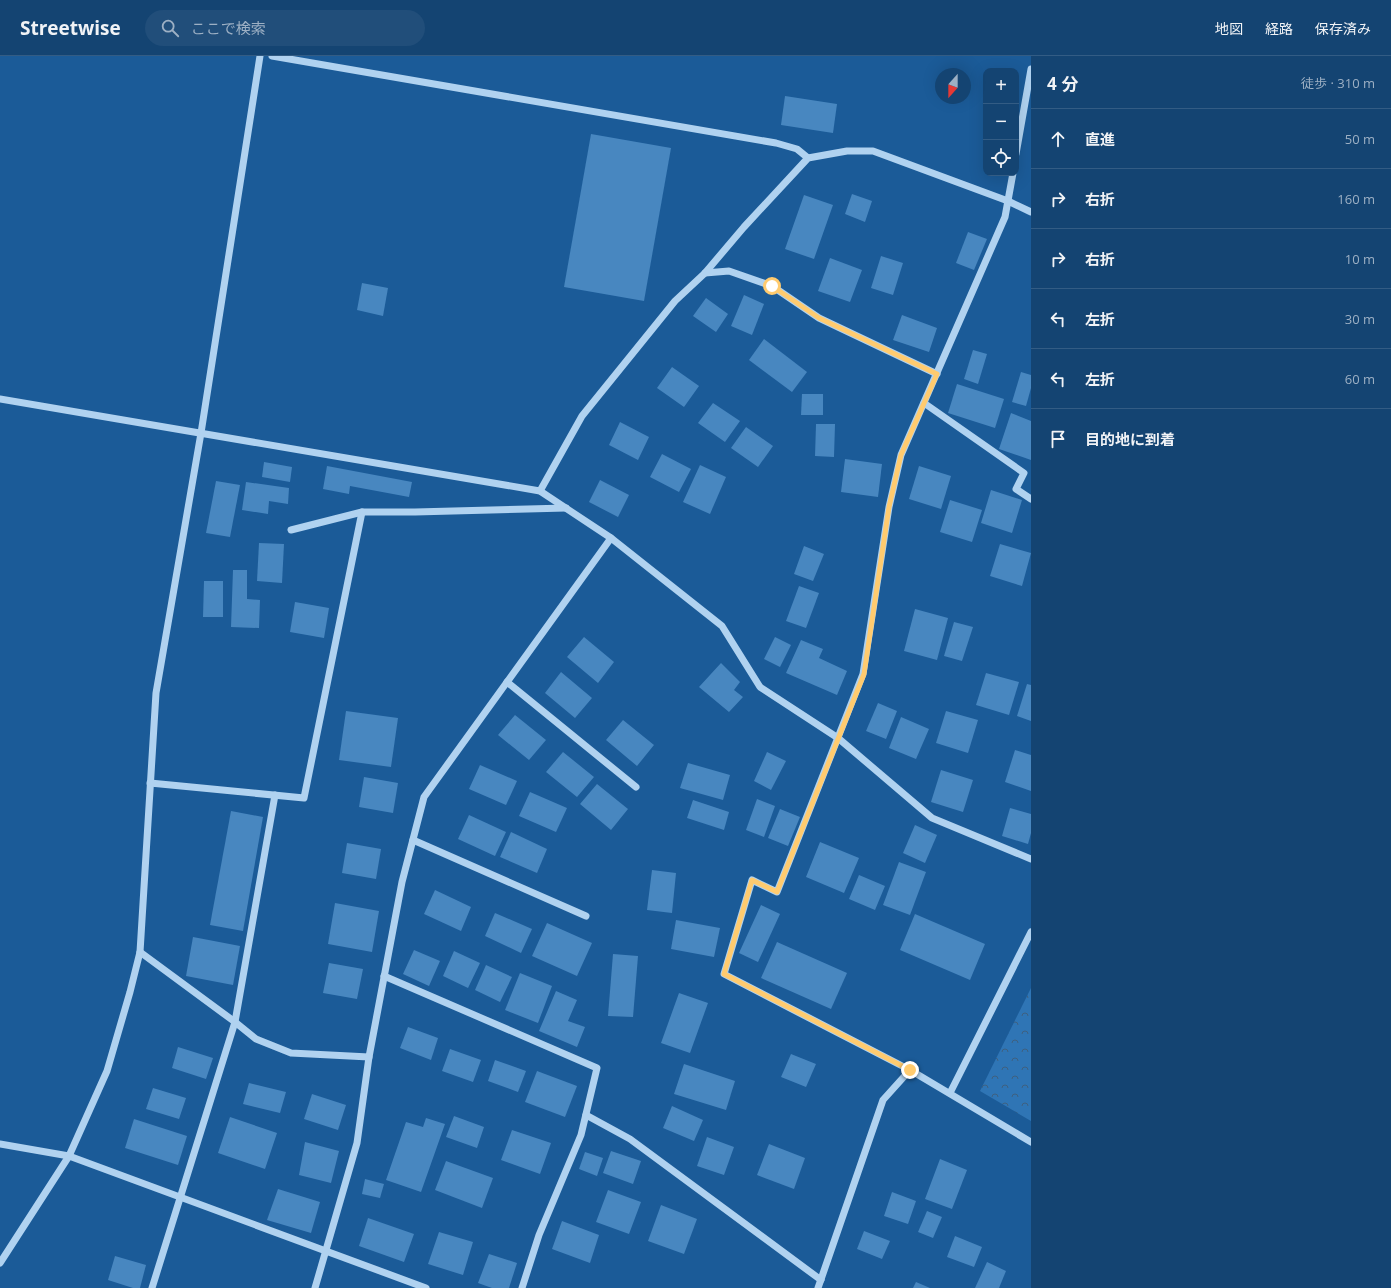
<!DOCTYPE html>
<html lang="ja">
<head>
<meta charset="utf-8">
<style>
	:root { --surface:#144472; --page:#214e7a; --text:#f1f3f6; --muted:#9db0c4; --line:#335c84 }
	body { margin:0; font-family:"Open Sans","Noto Sans JP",sans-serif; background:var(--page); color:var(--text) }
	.controls { position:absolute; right:12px; top:12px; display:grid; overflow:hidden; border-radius:8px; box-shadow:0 4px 16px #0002 }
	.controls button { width:36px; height:36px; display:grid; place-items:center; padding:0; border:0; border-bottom:1px solid var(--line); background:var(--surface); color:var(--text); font:20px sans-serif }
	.compass { position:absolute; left:935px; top:12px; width:36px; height:36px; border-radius:50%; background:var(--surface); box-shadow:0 4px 16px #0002; rotate:201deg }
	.stop { position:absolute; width:12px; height:12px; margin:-9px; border:3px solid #ffcb6f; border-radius:50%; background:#fff }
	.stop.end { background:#ffcb6f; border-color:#fff; box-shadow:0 1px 4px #0008 }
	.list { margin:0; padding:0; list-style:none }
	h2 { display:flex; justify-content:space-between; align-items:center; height:52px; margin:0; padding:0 16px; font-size:17px }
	h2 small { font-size:13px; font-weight:400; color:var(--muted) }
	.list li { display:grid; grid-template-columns:26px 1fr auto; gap:12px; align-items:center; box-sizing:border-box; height:60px; padding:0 16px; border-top:1px solid var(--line) }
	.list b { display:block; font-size:15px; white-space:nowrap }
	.list em { font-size:13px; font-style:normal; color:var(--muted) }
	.icon { flex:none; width:22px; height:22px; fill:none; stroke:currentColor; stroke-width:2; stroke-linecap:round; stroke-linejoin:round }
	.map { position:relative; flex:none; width:1031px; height:1232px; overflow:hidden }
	header { display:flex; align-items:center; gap:24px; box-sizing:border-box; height:56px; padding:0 20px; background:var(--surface); border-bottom:1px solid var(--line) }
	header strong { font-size:19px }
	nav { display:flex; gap:22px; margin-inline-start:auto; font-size:14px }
	.search { width:280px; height:36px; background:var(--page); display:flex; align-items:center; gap:10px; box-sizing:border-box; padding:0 14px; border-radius:22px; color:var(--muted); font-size:15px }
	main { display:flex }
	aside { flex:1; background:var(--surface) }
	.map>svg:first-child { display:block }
	.park { fill:url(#park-crowns) }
	.building { fill:#4887c0 }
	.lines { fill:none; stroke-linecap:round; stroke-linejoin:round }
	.minor { stroke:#b0d2f0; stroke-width:7 }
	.route { stroke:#ffcb6f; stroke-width:5 }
</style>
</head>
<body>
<header>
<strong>Streetwise</strong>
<div class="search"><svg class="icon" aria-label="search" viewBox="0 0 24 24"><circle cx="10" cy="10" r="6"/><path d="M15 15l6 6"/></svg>ここで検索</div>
<nav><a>地図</a><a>経路</a><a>保存済み</a></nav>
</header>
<main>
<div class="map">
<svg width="1031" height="1232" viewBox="0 0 1031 1232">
	<defs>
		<pattern id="park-crowns" width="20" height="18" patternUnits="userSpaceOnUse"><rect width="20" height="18" fill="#2f75b5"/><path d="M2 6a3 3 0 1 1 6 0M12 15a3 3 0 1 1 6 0" fill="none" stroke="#3e6080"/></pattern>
	</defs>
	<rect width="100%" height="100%" fill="#1b5b98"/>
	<path class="park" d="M1031,932V1065L980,1035Z"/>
	<g class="building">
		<path d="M785,40L837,48L833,77L781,69Z"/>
		<path d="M591,78L671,92L644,245L564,231Z"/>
		<path d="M852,138L872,145L865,166L845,158Z"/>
		<path d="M804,139L833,149L814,203L785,193Z"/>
		<path d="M968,176L987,183L974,214L956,207Z"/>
		<path d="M881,200L903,207L893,239L871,232Z"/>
		<path d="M830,202L862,214L850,246L818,235Z"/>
		<path d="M362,227L388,232L383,260L357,254Z"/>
		<path d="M744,239L764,248L752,279L731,270Z"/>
		<path d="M706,242L728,258L716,276L693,260Z"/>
		<path d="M902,259L937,272L929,296L893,284Z"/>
		<path d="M764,283L807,316L792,336L749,304Z"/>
		<path d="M973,294L987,298L978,328L964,323Z"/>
		<path d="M672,311L699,330L684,351L657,332Z"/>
		<path d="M1021,316L1031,319V332L1026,350L1012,346Z"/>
		<path d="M957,328L1004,343L995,372L948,357Z"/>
		<path d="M802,338H823V359H801Z"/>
		<path d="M713,347L740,365L725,386L698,367Z"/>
		<path d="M1011,357L1031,365V404L999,393Z"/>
		<path d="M620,366L649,381L638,404L609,389Z"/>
		<path d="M816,368H835L834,401L815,400Z"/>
		<path d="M746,371L773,390L758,411L731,392Z"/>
		<path d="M662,398L691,413L679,436L650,421Z"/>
		<path d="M845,403L882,408L878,441L841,436Z"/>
		<path d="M264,406L292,411L290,426L262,421Z"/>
		<path d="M700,409L726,421L710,458L683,446Z"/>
		<path d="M327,410L412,426L409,441L350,430L349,438L323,433Z"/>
		<path d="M919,410L951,420L941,453L909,443Z"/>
		<path d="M600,424L629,439L618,461L589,446Z"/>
		<path d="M216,425L240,429L230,481L206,477Z"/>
		<path d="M246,426L289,432L288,448L269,445L268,458L242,454Z"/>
		<path d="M991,434L1022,444L1012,477L981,467Z"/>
		<path d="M950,444L982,454L972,486L940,476Z"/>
		<path d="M259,487L284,488L282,527L257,525Z"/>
		<path d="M1000,488L1031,497L1022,530L990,520Z"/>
		<path d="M804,490L824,498L813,525L794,518Z"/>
		<path d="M233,514H247V543L260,544L259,572L231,571Z"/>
		<path d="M204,525H223V561H203Z"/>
		<path d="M799,530L819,537L806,572L786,565Z"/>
		<path d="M295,546L329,552L324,582L290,576Z"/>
		<path d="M915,553L948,562L937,604L904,595Z"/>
		<path d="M954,566L973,571L962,605L944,600Z"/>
		<path d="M584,581L614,606L598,627L567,601Z"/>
		<path d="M775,581L791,589L780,611L764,603Z"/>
		<path d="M801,584L823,593L819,602L847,615L837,639L786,617Z"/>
		<path d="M721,607L740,626L734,634L743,641L729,656L699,631Z"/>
		<path d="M561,616L592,642L575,662L545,637Z"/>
		<path d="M986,617L1019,626L1009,659L976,649Z"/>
		<path d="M1027,628L1031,629V665L1017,660Z"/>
		<path d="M878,647L897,655L886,683L866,675Z"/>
		<path d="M346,655L398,662L391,711L339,704Z"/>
		<path d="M946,655L978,664L968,697L936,687Z"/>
		<path d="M515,659L546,684L529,704L498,679Z"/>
		<path d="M901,661L929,673L916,703L889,692Z"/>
		<path d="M623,664L654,689L637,710L606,684Z"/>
		<path d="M1015,694L1031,699V735L1005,726Z"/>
		<path d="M563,696L594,721L577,741L546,716Z"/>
		<path d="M767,696L786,705L771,734L754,725Z"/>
		<path d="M688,707L730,719L723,744L680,732Z"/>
		<path d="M480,709L517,725L506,749L469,733Z"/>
		<path d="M941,714L973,724L963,756L931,746Z"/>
		<path d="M364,721L398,727L393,757L359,751Z"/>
		<path d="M597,728L628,753L611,774L580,748Z"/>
		<path d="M530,736L567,752L556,776L519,760Z"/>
		<path d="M757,743L775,750L764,781L746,774Z"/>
		<path d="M693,744L729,756L724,774L687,762Z"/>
		<path d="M1010,752L1031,758V777L1028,788L1002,780Z"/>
		<path d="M780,753L800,761L788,790L768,782Z"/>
		<path d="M231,755L263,761L243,875L210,869Z"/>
		<path d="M469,759L506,776L495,800L458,783Z"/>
		<path d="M915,769L937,779L925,807L903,797Z"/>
		<path d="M511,776L547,793L537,817L500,801Z"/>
		<path d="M820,786L859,802L844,837L806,821Z"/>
		<path d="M347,787L381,793L376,823L342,817Z"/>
		<path d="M899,806L926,816L910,859L883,849Z"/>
		<path d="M652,814L676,817L672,857L647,854Z"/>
		<path d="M859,819L885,830L875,854L849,843Z"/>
		<path d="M435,834L471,851L461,875L424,858Z"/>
		<path d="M335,847L379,855L372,896L328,888Z"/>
		<path d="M761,849L780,858L758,906L739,897Z"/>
		<path d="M495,857L532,873L521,897L485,880Z"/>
		<path d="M915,858L985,888L970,924L900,894Z"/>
		<path d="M676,864L720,872L714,901L671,893Z"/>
		<path d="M547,867L592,887L577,920L532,900Z"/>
		<path d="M193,881L240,890L233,929L186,920Z"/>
		<path d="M777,886L847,917L831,953L761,922Z"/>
		<path d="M414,894L440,905L429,930L403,918Z"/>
		<path d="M454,895L480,907L468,932L443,920Z"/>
		<path d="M613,898L638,900L633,961L608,960Z"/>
		<path d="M329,907L363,913L357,943L323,937Z"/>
		<path d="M486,909L512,921L500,946L475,934Z"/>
		<path d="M520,917L552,930L538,967L505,954Z"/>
		<path d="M556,935L577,944L568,965L585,971L577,991L539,975Z"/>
		<path d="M679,937L708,947L690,997L661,987Z"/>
		<path d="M408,971L438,982L431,1004L400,992Z"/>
		<path d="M178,991L213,1002L206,1023L172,1012Z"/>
		<path d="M450,993L481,1004L473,1026L442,1015Z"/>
		<path d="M791,998L816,1008L806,1031L781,1021Z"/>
		<path d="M495,1004L526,1015L518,1036L488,1025Z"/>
		<path d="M684,1008L735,1025L726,1054L674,1038Z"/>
		<path d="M537,1015L577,1030L565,1061L525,1046Z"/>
		<path d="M249,1027L286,1036L280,1057L243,1048Z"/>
		<path d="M153,1032L186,1042L179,1063L146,1053Z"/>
		<path d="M312,1038L346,1049L338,1074L304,1063Z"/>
		<path d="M672,1050L703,1064L694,1085L663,1072Z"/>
		<path d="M454,1060L484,1071L477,1092L446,1081Z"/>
		<path d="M230,1061L277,1077L265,1113L218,1097Z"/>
		<path d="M426,1062L445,1068L421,1136L386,1124L406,1066L423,1071Z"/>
		<path d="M134,1063L187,1080L178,1109L125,1092Z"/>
		<path d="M512,1074L551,1087L540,1118L501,1104Z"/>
		<path d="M707,1081L734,1091L724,1119L697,1110Z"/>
		<path d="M305,1086L339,1095L331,1127L299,1119Z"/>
		<path d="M769,1088L805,1102L794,1133L757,1119Z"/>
		<path d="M611,1095L641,1105L633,1128L603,1117Z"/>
		<path d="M585,1096L603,1102L597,1120L579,1113Z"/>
		<path d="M940,1103L967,1114L952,1153L925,1143Z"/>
		<path d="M446,1105L493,1122L482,1152L435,1134Z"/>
		<path d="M365,1123L384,1128L380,1142L362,1138Z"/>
		<path d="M278,1133L320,1146L311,1177L267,1164Z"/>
		<path d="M608,1134L641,1146L629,1178L596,1166Z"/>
		<path d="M892,1136L916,1145L908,1168L884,1160Z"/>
		<path d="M661,1149L697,1163L684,1198L648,1185Z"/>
		<path d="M927,1155L942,1161L933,1182L918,1176Z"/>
		<path d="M368,1162L414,1178L404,1206L359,1190Z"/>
		<path d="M562,1165L599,1179L590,1207L552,1193Z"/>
		<path d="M864,1175L890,1185L882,1203L857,1193Z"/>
		<path d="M439,1176L473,1186L463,1219L428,1208Z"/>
		<path d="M955,1180L982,1191L974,1211L947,1201Z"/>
		<path d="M489,1198L517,1207L509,1232H492L478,1227Z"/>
		<path d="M115,1200L146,1209L140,1232H133L108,1224Z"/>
		<path d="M987,1206L1006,1215L999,1232H975Z"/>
		<path d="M916,1226L930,1232H913Z"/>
	</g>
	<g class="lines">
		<g class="minor">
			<path d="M272,0L776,87L797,93L808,102"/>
			<path d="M1016,98L1031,13"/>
			<path d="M1013,117L1005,161L901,399L889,451L863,618L777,836L752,824L724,918L910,1014L1031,1086"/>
			<path d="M705,217L729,215L772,230L819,262L937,318"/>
			<path d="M0,343L540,435L611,482L722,570L760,631L838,682L932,762L1031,803"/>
			<path d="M924,347L1024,417L1016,433L1031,443"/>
			<path d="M540,435L582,360L675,245L705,217L744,171L808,102L847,95H873L1008,145L1031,156"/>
			<path d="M291,474L362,456H415L566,452"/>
			<path d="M507,626L636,731"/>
			<path d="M150,727L304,742L362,456"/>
			<path d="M413,784L586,860"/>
			<path d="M140,896L235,966L256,983L291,997L369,1001"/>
			<path d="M384,920L597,1012L581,1079L539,1179L522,1232"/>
			<path d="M950,1037L1031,876"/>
			<path d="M586,1059L630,1083L821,1224"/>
			<path d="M0,1088L69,1100L426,1232"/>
			<path d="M0,1207L69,1100L107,1015L130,936L140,896L156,637L201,377L260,0"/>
			<path d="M152,1232L235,966L275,739"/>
			<path d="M315,1232L357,1087L369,1001L402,826L424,741L611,482"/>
			<path d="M818,1232L883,1044L910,1014"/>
		</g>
	</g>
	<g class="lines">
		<path class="route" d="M772,230L819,262L937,318L901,399L889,451L864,618L777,836L752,824L724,918L910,1014"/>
	</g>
</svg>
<div class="controls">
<button>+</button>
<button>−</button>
<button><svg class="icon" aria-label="locate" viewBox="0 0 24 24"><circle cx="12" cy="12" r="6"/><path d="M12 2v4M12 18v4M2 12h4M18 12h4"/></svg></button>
</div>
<svg class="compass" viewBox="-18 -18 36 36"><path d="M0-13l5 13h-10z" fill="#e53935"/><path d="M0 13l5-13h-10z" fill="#9db0c4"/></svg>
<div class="stop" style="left:772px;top:230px"></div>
<div class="stop end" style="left:910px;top:1014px"></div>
</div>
<aside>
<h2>4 分<small>徒歩 · 310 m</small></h2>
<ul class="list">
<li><svg class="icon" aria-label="ahead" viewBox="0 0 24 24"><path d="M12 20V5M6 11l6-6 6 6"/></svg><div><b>直進</b></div><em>50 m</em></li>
<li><svg class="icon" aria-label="right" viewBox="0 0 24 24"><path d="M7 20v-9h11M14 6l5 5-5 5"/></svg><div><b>右折</b></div><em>160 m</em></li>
<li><svg class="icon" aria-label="right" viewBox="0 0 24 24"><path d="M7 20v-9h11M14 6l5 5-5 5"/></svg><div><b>右折</b></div><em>10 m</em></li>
<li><svg class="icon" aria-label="left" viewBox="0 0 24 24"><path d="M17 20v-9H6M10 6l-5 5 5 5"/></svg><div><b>左折</b></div><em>30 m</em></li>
<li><svg class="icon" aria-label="left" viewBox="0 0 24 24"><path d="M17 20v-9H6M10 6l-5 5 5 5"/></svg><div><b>左折</b></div><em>60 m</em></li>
<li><svg class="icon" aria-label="arrive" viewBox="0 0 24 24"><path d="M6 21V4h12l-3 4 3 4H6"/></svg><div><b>目的地に到着</b></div></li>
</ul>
</aside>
</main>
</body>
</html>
